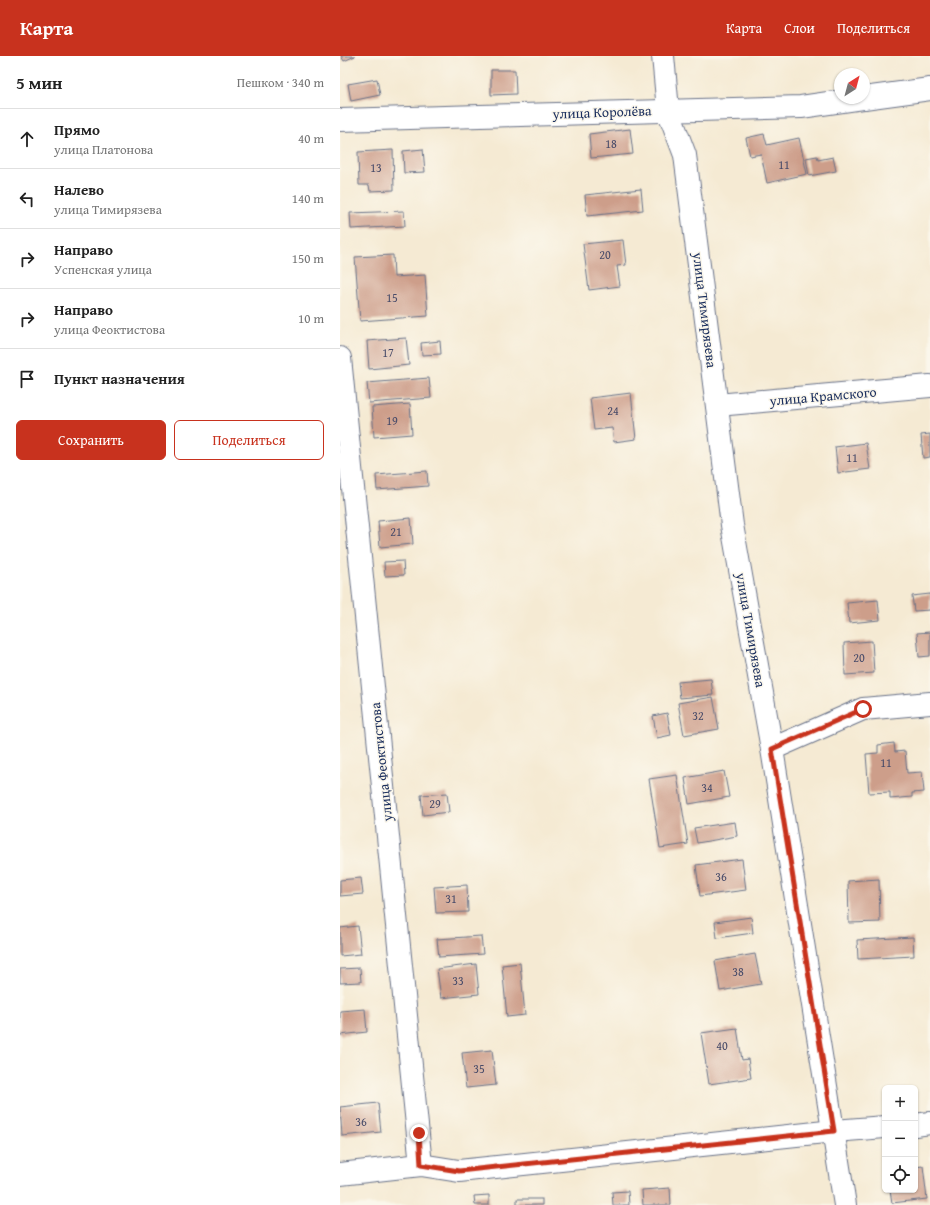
<!DOCTYPE html>
<html lang="ru">
<head>
<meta charset="utf-8">
<style>
	:root { --surface:#fff; --page:#f6f6f6; --text:#222; --muted:#767676; --line:#e0e0e0; --accent:#c8321e }
	body { margin:0; font-family:"Gentium Book Plus",serif; background:var(--page); color:var(--text) }
	.controls { position:absolute; right:12px; bottom:12px; display:grid; overflow:hidden; border-radius:6px; box-shadow:0 1px 3px #0004 }
	.controls button { width:36px; height:36px; display:grid; place-items:center; padding:0; border:0; border-bottom:1px solid var(--line); background:var(--surface); color:var(--text); font:20px sans-serif }
	.compass { position:absolute; left:494px; top:12px; width:36px; height:36px; border-radius:50%; background:var(--surface); box-shadow:0 1px 3px #0004; rotate:36deg }
	.stop { position:absolute; width:12px; height:12px; margin:-9px; border:3px solid #c8321e; border-radius:50%; background:#fff }
	.stop.end { background:#c8321e; border-color:#fff; box-shadow:0 1px 4px #0008 }
	.list { margin:0; padding:0; list-style:none }
	h2 { display:flex; justify-content:space-between; align-items:center; height:52px; margin:0; padding:0 16px; font-size:17px }
	h2 small { font-size:13px; font-weight:400; color:var(--muted) }
	.list li { display:grid; grid-template-columns:26px 1fr auto; gap:12px; align-items:center; box-sizing:border-box; height:60px; padding:0 16px; border-top:1px solid var(--line) }
	.list b { display:block; font-size:15px; white-space:nowrap }
	.list p { margin:0; font-size:13px; white-space:nowrap; color:var(--muted) }
	.list em { font-size:13px; font-style:normal; color:var(--muted) }
	.actions { display:flex; gap:8px; padding:12px 16px }
	.actions a { flex:1; padding:9px 0; border:1px solid var(--accent); border-radius:6px; text-align:center; font-size:14px; color:var(--accent) }
	.actions .main { background:var(--accent); color:#fff }
	.icon { flex:none; width:22px; height:22px; fill:none; stroke:currentColor; stroke-width:2; stroke-linecap:round; stroke-linejoin:round }
	.map { position:relative; flex:none; width:590px; height:1149px; overflow:hidden }
	header { display:flex; align-items:center; gap:24px; box-sizing:border-box; height:56px; padding:0 20px; background:var(--accent); color:#fff }
	header strong { font-size:19px }
	nav { display:flex; gap:22px; margin-inline-start:auto; font-size:14px }
	main { display:flex }
	aside { flex:1; background:var(--surface) }
	.map>svg:first-child { display:block }
	.building { fill:#cd9e8a }
	.lines { fill:none; stroke-linecap:round; stroke-linejoin:round }
	.minor-casing { stroke:#677087; stroke-width:24 }
	.minor { stroke:#fff; stroke-width:22 }
	.route { stroke:#c8321e; stroke-width:5 }
	.labels { text-anchor:middle; stroke-width:3; stroke-linejoin:round; paint-order:stroke }
	.number-label { font-size:12px; fill:#484b69 }
	.street-label { font-size:14px; fill:#1b2f5e; stroke:#fbf7ec }
</style>
</head>
<body>
<header>
<strong>Карта</strong>
<nav><a>Карта</a><a>Слои</a><a>Поделиться</a></nav>
</header>
<main>
<aside>
<h2>5 мин<small>Пешком · 340 m</small></h2>
<ul class="list">
<li><svg class="icon" aria-label="ahead" viewBox="0 0 24 24"><path d="M12 20V5M6 11l6-6 6 6"/></svg><div><b>Прямо</b><p>улица Платонова</p></div><em>40 m</em></li>
<li><svg class="icon" aria-label="left" viewBox="0 0 24 24"><path d="M17 20v-9H6M10 6l-5 5 5 5"/></svg><div><b>Налево</b><p>улица Тимирязева</p></div><em>140 m</em></li>
<li><svg class="icon" aria-label="right" viewBox="0 0 24 24"><path d="M7 20v-9h11M14 6l5 5-5 5"/></svg><div><b>Направо</b><p>Успенская улица</p></div><em>150 m</em></li>
<li><svg class="icon" aria-label="right" viewBox="0 0 24 24"><path d="M7 20v-9h11M14 6l5 5-5 5"/></svg><div><b>Направо</b><p>улица Феоктистова</p></div><em>10 m</em></li>
<li><svg class="icon" aria-label="arrive" viewBox="0 0 24 24"><path d="M6 21V4h12l-3 4 3 4H6"/></svg><div><b>Пункт назначения</b></div></li>
</ul>
<div class="actions"><a class="main">Сохранить</a><a>Поделиться</a></div>
</aside>
<div class="map">
<svg width="590" height="1149" viewBox="0 0 590 1149">
	<rect width="100%" height="100%" fill="#fbf7ec"/>
	<filter id="ink" filterUnits="userSpaceOnUse"><feTurbulence type="fractalNoise" baseFrequency=".025" numOctaves="2"/><feDisplacementMap in="SourceGraphic" scale="8" xChannelSelector="R" yChannelSelector="G"/><feConvolveMatrix kernelMatrix="1 2 1 2 8 2 1 2 1" color-interpolation-filters="sRGB"/></filter>
	<filter id="wash" filterUnits="userSpaceOnUse"><feTurbulence type="fractalNoise" baseFrequency=".012" numOctaves="4" result="noise"/><feDisplacementMap in="SourceGraphic" scale="16" xChannelSelector="R" yChannelSelector="G"/><feGaussianBlur stdDeviation="0.9" result="paint"/><feColorMatrix in="noise" values="0 0 0 0 0 0 0 0 0 0 0 0 0 0 0 0 0 1.4 0 .05"/><feComposite in="paint" operator="in"/></filter>
	<g filter="url(#wash)">
		<rect width="100%" height="100%" fill="#f5ead3"/>
		<g id="blocks">
			<g class="building">
				<path d="M1,0H15L4,5Z"/>
				<path d="M151,14H175L176,38L151,39Z"/>
				<path d="M37,23L40,39L11,45L8,28Z"/>
				<path d="M290,73L293,98L251,102L249,78Z"/>
				<path d="M424,78L427,89L459,82L467,118L427,127L421,98L410,100L406,82Z"/>
				<path d="M83,93L85,116L64,117L63,95Z"/>
				<path d="M53,94L54,134L30,135L29,129H19L18,96Z"/>
				<path d="M477,100L478,104L493,101L496,115L469,120L466,102Z"/>
				<path d="M301,133L303,154L247,160L245,139Z"/>
				<path d="M64,155L65,170L11,173L10,157Z"/>
				<path d="M283,184L286,209L277,210L280,230L249,234L243,188Z"/>
				<path d="M53,199L54,221L85,219L88,260L20,265L15,201Z"/>
				<path d="M66,282L69,309L29,313L27,285Z"/>
				<path d="M100,285L101,298L82,299L81,287Z"/>
				<path d="M89,322L91,342L29,347L27,327Z"/>
				<path d="M291,337L296,383L274,386L272,372L254,374L250,342Z"/>
				<path d="M70,348L72,378L34,381L32,351Z"/>
				<path d="M590,378V401L583,402L581,379Z"/>
				<path d="M526,387L530,413L498,417L495,391Z"/>
				<path d="M87,415L88,430L37,434L36,419Z"/>
				<path d="M71,462L73,488L40,491L38,465Z"/>
				<path d="M63,505L64,519L45,520L44,506Z"/>
				<path d="M590,538V554L574,555L572,540Z"/>
				<path d="M538,544L540,564L509,567L507,547Z"/>
				<path d="M590,576V600L579,601L577,577Z"/>
				<path d="M532,585L534,617L505,619L504,587Z"/>
				<path d="M371,623L373,639L340,642L338,626Z"/>
				<path d="M373,641L379,673L344,679L338,647Z"/>
				<path d="M327,657L331,679L317,682L313,660Z"/>
				<path d="M554,687L555,696L565,695L567,717L582,716L584,736L572,737V741L550,743V736L529,737L526,698L538,697V689Z"/>
				<path d="M384,715L389,741L349,748L345,722Z"/>
				<path d="M337,719L348,788L320,792L309,723Z"/>
				<path d="M107,737L109,756L83,759L81,739Z"/>
				<path d="M395,766L397,780L357,787L354,772Z"/>
				<path d="M402,803L406,834L360,840L356,809Z"/>
				<path d="M21,822L23,838L0,840V824Z"/>
				<path d="M539,823L540,866L509,867L508,825Z"/>
				<path d="M127,829L128,856L96,857L94,831Z"/>
				<path d="M411,861L413,877L377,882L375,866Z"/>
				<path d="M18,870L21,898L0,900V872Z"/>
				<path d="M141,880L143,898L99,901L97,883Z"/>
				<path d="M573,881L574,900L518,903L517,884Z"/>
				<path d="M415,898L421,928L380,935L375,905Z"/>
				<path d="M180,907L185,959L167,961L162,909Z"/>
				<path d="M136,908L139,938L101,942L97,913Z"/>
				<path d="M20,912L21,926L0,927V913Z"/>
				<path d="M25,953L27,976L0,979V955Z"/>
				<path d="M397,972L402,1004L408,1003L411,1022L369,1028L361,977Z"/>
				<path d="M152,994L156,1029L126,1032L122,997Z"/>
				<path d="M38,1047L41,1076L2,1080L0,1051Z"/>
				<path d="M583,1110L587,1143L552,1147L550,1134H575V1111Z"/>
				<path d="M330,1132L331,1149H303L302,1134Z"/>
				<path d="M288,1135L289,1149H273L272,1136Z"/>
				<path d="M149,1139V1149H135L134,1140Z"/>
				<rect x="177" y="1143" width="25" height="6"/>
			</g>
		</g>
	</g>
	<g filter="url(#ink)">
		<use href="#blocks" fill-opacity="0" stroke="#677087" stroke-width="1"/>
		<g class="lines">
			<g class="minor-casing">
				<g id="minor">
					<path d="M323,0L328,54L345,99L392,469L432,693L505,1149"/>
					<path d="M524,42L590,33"/>
					<path d="M0,64L461,51L523,42"/>
					<path d="M0,302L81,1109"/>
					<path d="M377,349L590,330"/>
					<path d="M432,693L523,653L590,647"/>
					<path d="M575,1069L590,1067"/>
					<path d="M0,1118L81,1109L119,1115L494,1075L545,1071"/>
				</g>
			</g>
			<use href="#minor" class="minor"/>
		</g>
	</g>
	<g class="lines" filter="url(#ink)">
		<path class="route" d="M79,1077L81,1109L119,1115L494,1075L432,693L523,653"/>
	</g>
	<g class="labels">
		<g class="number-label">
			<text x="271" y="92">18</text>
			<text x="444" y="113">11</text>
			<text x="36" y="116">13</text>
			<text x="265" y="203">20</text>
			<text x="52" y="246">15</text>
			<text x="48" y="301">17</text>
			<text x="273" y="359">24</text>
			<text x="52" y="369">19</text>
			<text x="512" y="406">11</text>
			<text x="56" y="480">21</text>
			<text x="519" y="606">20</text>
			<text x="358" y="664">32</text>
			<text x="546" y="711">11</text>
			<text x="367" y="736">34</text>
			<text x="95" y="752">29</text>
			<text x="381" y="825">36</text>
			<text x="111" y="847">31</text>
			<text x="398" y="920">38</text>
			<text x="118" y="929">33</text>
			<text x="382" y="994">40</text>
			<text x="139" y="1017">35</text>
			<text x="21" y="1070">36</text>
		</g>
		<g class="street-label">
			<text transform="translate(262 56) rotate(-2)" y="5">улица Королёва</text>
			<text transform="translate(365 254) rotate(83)" y="5">улица Тимирязева</text>
			<text transform="translate(483 340) rotate(-5)" y="5">улица Крамского</text>
			<text transform="translate(411 574) rotate(80)" y="5">улица Тимирязева</text>
			<text transform="translate(41 706) rotate(-96)" y="5">улица Феоктистова</text>
		</g>
	</g>
</svg>
<div class="controls">
<button>+</button>
<button>−</button>
<button><svg class="icon" aria-label="locate" viewBox="0 0 24 24"><circle cx="12" cy="12" r="6"/><path d="M12 2v4M12 18v4M2 12h4M18 12h4"/></svg></button>
</div>
<svg class="compass" viewBox="-18 -18 36 36"><path d="M0-13l5 13h-10z" fill="#e53935"/><path d="M0 13l5-13h-10z" fill="#767676"/></svg>
<div class="stop" style="left:523px;top:653px"></div>
<div class="stop end" style="left:79px;top:1077px"></div>
</div>
</main>
</body>
</html>
